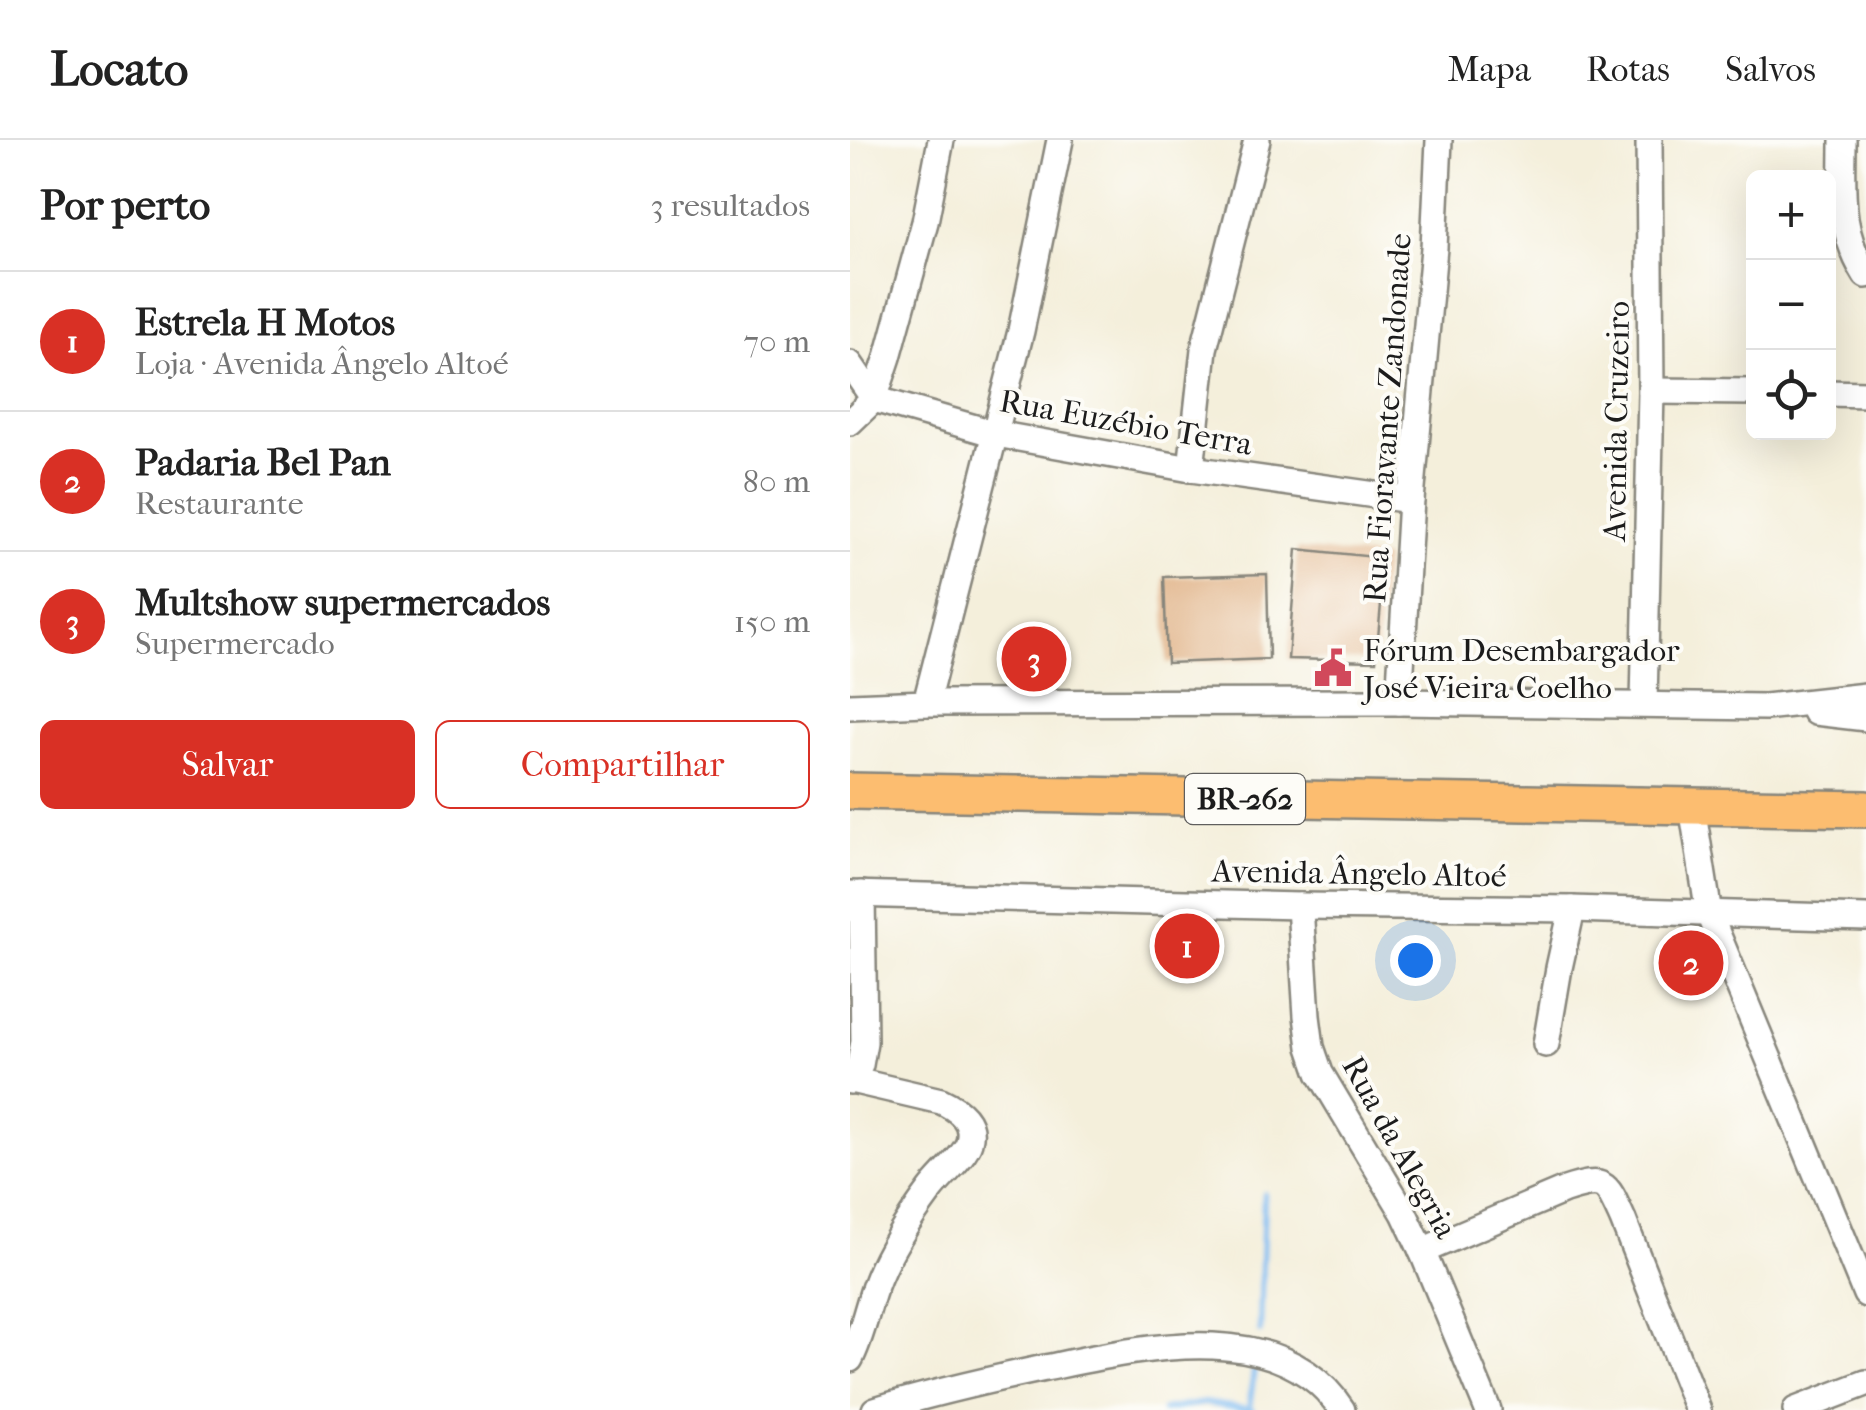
<!DOCTYPE html>
<html lang="pt">
<head>
<meta charset="utf-8">
<style>
	:root { --surface:#fff; --page:#f6f6f6; --text:#222; --muted:#767676; --line:#e0e0e0; --accent:#d93025 }
	body { margin:0; font-family:"IM FELL French Canon",serif; background:var(--page); color:var(--text) }
	.controls { position:absolute; right:30px; top:30px; display:grid; overflow:hidden; border-radius:15px; box-shadow:0 10px 40px #0002 }
	.controls button { width:90px; height:90px; display:grid; place-items:center; padding:0; border:0; border-bottom:2px solid var(--line); background:var(--surface); color:var(--text); font:50px sans-serif }
	.you { position:absolute; left:565px; top:820px; width:35px; height:35px; margin:-25px; border:8px solid #fff; border-radius:50%; background:#1a73e8; box-shadow:0 0 0 15px #1a73e833 }
	.badge { display:grid; place-items:center; width:65px; height:65px; border-radius:50%; background:var(--accent); color:#fff; font-size:32px; font-weight:700 }
	.pin { position:absolute; translate:-50% -50%; border:5px solid #fff; box-shadow:0 2px 10px #0006 }
	.list { margin:0; padding:0; list-style:none }
	h2 { display:flex; justify-content:space-between; align-items:center; height:130px; margin:0; padding:0 40px; font-size:42px }
	h2 small { font-size:32px; font-weight:400; color:var(--muted) }
	.list li { display:grid; grid-template-columns:65px 1fr auto; gap:30px; align-items:center; box-sizing:border-box; height:140px; padding:0 40px; border-top:2px solid var(--line) }
	.list b { display:block; font-size:38px; white-space:nowrap }
	.list p { margin:0; font-size:32px; white-space:nowrap; color:var(--muted) }
	.list em { font-size:32px; font-style:normal; color:var(--muted) }
	.actions { display:flex; gap:20px; padding:30px 40px }
	.actions a { flex:1; padding:22px 0; border:2px solid var(--accent); border-radius:15px; text-align:center; font-size:35px; color:var(--accent) }
	.actions .main { background:var(--accent); color:#fff }
	.icon { flex:none; width:55px; height:55px; fill:none; stroke:currentColor; stroke-width:2; stroke-linecap:round; stroke-linejoin:round }
	.map { position:relative; flex:none; width:1016px; height:1270px; overflow:hidden }
	header { display:flex; align-items:center; gap:60px; box-sizing:border-box; height:140px; padding:0 50px; background:var(--surface); border-bottom:2px solid var(--line) }
	header strong { font-size:48px }
	nav { display:flex; gap:55px; margin-inline-start:auto; font-size:35px }
	main { display:flex }
	aside { flex:1; background:var(--surface) }
	.map>svg:first-child { display:block }
	.lines { fill:none; stroke-linecap:round; stroke-linejoin:round }
	.stream { stroke:#7fbcf2; stroke-width:6 }
	.building { fill:#e3b992 }
	.minor-casing { stroke:#88867c; stroke-width:30 }
	.highway-casing { stroke:#88867c; stroke-width:40 }
	.minor { stroke:#fff; stroke-width:25 }
	.highway { stroke:#fcbd6f; stroke-width:35 }
	.labels { text-anchor:middle; stroke-width:8; stroke-linejoin:round; paint-order:stroke }
	.shield { fill:#fdfcf7; stroke:#605f5e; stroke-width:2.5 }
	.shield-label { font-size:30px; font-weight:bold; fill:#1c1c1c }
	.street-label { font-size:32px; fill:#1c1c1c; stroke:#fdfcf7 }
	.poi-label { font-size:32px; fill:#1c1c1c; stroke:#fdfcf7; text-anchor:start }
</style>
</head>
<body>
<header>
<strong>Locato</strong>
<nav><a>Mapa</a><a>Rotas</a><a>Salvos</a></nav>
</header>
<main>
<aside>
<h2>Por perto<small>3 resultados</small></h2>
<ul class="list">
<li><span class="badge">1</span><div><b>Estrela H Motos</b><p>Loja · Avenida Ângelo Altoé</p></div><em>70 m</em></li>
<li><span class="badge">2</span><div><b>Padaria Bel Pan</b><p>Restaurante</p></div><em>80 m</em></li>
<li><span class="badge">3</span><div><b>Multshow supermercados</b><p>Supermercado</p></div><em>150 m</em></li>
</ul>
<div class="actions"><a class="main">Salvar</a><a>Compartilhar</a></div>
</aside>
<div class="map">
<svg width="1016" height="1270" viewBox="0 0 1016 1270">
	<rect width="100%" height="100%" fill="#fdfcf7"/>
	<filter id="ink" filterUnits="userSpaceOnUse"><feTurbulence type="fractalNoise" baseFrequency=".01" numOctaves="2"/><feDisplacementMap in="SourceGraphic" scale="20" xChannelSelector="R" yChannelSelector="G"/><feConvolveMatrix kernelMatrix="1 2 1 2 8 2 1 2 1" color-interpolation-filters="sRGB"/></filter>
	<filter id="wash" filterUnits="userSpaceOnUse"><feTurbulence type="fractalNoise" baseFrequency=".0048" numOctaves="4" result="noise"/><feDisplacementMap in="SourceGraphic" scale="40" xChannelSelector="R" yChannelSelector="G"/><feGaussianBlur stdDeviation="2.25" result="paint"/><feColorMatrix in="noise" values="0 0 0 0 0 0 0 0 0 0 0 0 0 0 0 0 0 1.4 0 .05"/><feComposite in="paint" operator="in"/></filter>
	<g filter="url(#wash)">
		<rect width="100%" height="100%" fill="#f4efdb"/>
		<g class="lines">
			<g class="stream">
				<path d="M410,1191L414,1054"/>
				<path d="M399,1269L404,1230"/>
				<path d="M313,1270L354,1263L402,1270"/>
			</g>
		</g>
		<g id="blocks">
			<g class="building">
				<path d="M447,409L535,418L526,521L438,519Z"/>
				<path d="M417,434L419,519L317,523L314,437Z"/>
			</g>
		</g>
	</g>
	<g filter="url(#ink)">
		<use href="#blocks" fill-opacity="0" stroke="#88867c" stroke-width="2.5"/>
		<g class="lines">
			<g class="minor-casing">
				<g id="minor">
					<path d="M993,0C993,50 988,91 1016,135"/>
					<path d="M0,224L24,259L146,294L341,329L561,360"/>
					<path d="M801,251L904,252"/>
					<path d="M978,253L1016,254"/>
					<path d="M0,282L24,259L38,217L75,82L91,0"/>
					<path d="M341,329L354,209L407,0"/>
					<path d="M549,562L561,360L584,108L589,0"/>
					<path d="M76,563L171,191L210,0"/>
					<path d="M794,563L801,251L799,0"/>
					<path d="M0,566L76,563L549,562L915,567L1016,556"/>
					<path d="M965,572L1016,578"/>
					<path d="M842,666L859,774L1016,1154"/>
					<path d="M0,754L450,766L722,769L1016,778"/>
					<path d="M450,766L457,876L461,907L470,933L554,1073L572,1111L638,1270"/>
					<path d="M696,904L709,828L722,769"/>
					<path d="M0,941L10,925L14,902L12,754"/>
					<path d="M572,1111L715,1050C756,1037 756,1042 773,1080L848,1270"/>
					<path d="M0,1219C13,1194 17,1165 28,1138C41,1106 60,1078 80,1051C90,1037 115,1016 119,1002C125,981 108,969 91,961L1,940"/>
					<path d="M25,1270C81,1253 138,1240 195,1228C288,1209 430,1174 492,1270"/>
					<path d="M946,1270L1016,1243"/>
				</g>
			</g>
			<g class="highway-casing">
				<path id="highway" d="M0,651L1016,669"/>
			</g>
			<use href="#minor" class="minor"/>
			<use href="#highway" class="highway"/>
		</g>
	</g>
	<defs>
		<g id="civic-bare" transform="scale(3)"><path d="M-.6-6.5H3V-4.5H.6V-3L4-1V1h2V6H-6V1h2V-1L-.6-3ZM-1.2 2.5V6h2.4V2.5Z" fill="#d1495b" stroke="#fdfcf7" stroke-width="2.5" paint-order="stroke"/></g>
	</defs>
	<g fill-rule="evenodd">
		<use href="#civic-bare" x="483" y="528"/>
	</g>
	<g class="labels">
		<rect class="shield" x="335" y="634" width="120" height="50" rx="8"/>
		<g class="shield-label">
			<text x="395" y="669">BR-262</text>
		</g>
		<g class="street-label">
			<text transform="translate(537 278) rotate(-86)" y="11">Rua Fioravante Zandonade</text>
			<text transform="translate(766 281) rotate(-89)" y="11">Avenida Cruzeiro</text>
			<text transform="translate(276 282) rotate(10)" y="11">Rua Euzébio Terra</text>
			<text transform="translate(509 733) rotate(1)" y="11">Avenida Ângelo Altoé</text>
			<text transform="translate(550 1007) rotate(61)" y="11">Rua da Alegria</text>
		</g>
		<g class="poi-label">
			<text x="513" y="521">Fórum Desembargador<tspan x="513" dy="37">José Vieira Coelho</tspan></text>
		</g>
	</g>
</svg>
<div class="controls">
<button>+</button>
<button>−</button>
<button><svg class="icon" aria-label="locate" viewBox="0 0 24 24"><circle cx="12" cy="12" r="6"/><path d="M12 2v4M12 18v4M2 12h4M18 12h4"/></svg></button>
</div>
<div class="you"></div>
<div class="pin badge" style="left:337px;top:806px">1</div>
<div class="pin badge" style="left:841px;top:823px">2</div>
<div class="pin badge" style="left:184px;top:519px">3</div>
</div>
</main>
</body>
</html>
